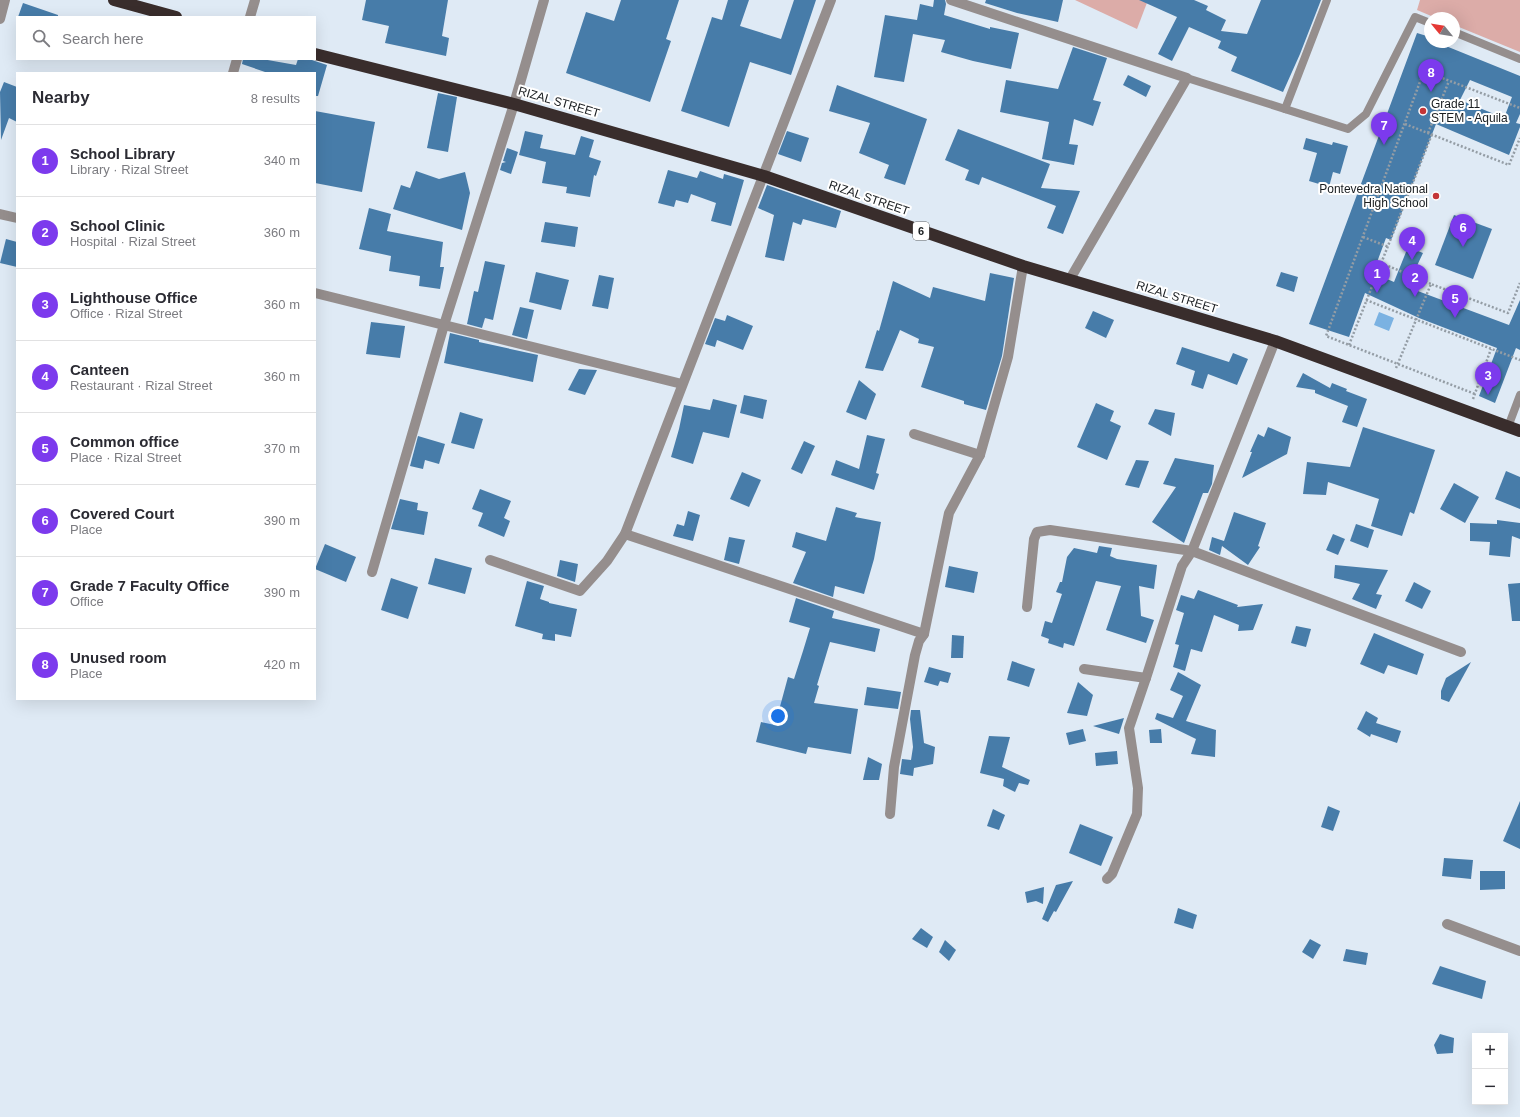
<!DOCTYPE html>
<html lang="en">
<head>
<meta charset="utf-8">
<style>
	:root { --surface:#fff; --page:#f7f7f7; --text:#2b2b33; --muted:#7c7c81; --line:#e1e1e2; --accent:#7c3aed }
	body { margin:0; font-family:Helvetica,sans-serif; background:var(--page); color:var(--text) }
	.controls { position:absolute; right:12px; bottom:12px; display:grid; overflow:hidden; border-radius:0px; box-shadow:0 4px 16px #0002 }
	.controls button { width:36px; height:36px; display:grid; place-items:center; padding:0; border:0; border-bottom:1px solid var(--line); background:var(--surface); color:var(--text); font:20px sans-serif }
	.compass { position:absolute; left:1424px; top:12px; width:36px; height:36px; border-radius:50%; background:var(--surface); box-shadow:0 4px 16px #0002; rotate:300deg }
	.you { position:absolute; left:778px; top:716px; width:14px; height:14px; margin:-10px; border:3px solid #fff; border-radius:50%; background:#1a73e8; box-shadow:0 0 0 6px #1a73e833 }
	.badge { display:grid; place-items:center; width:26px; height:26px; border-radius:50%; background:var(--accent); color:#fff; font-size:13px; font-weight:700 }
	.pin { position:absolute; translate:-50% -33px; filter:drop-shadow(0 1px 2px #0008) }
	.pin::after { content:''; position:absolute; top:21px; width:14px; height:12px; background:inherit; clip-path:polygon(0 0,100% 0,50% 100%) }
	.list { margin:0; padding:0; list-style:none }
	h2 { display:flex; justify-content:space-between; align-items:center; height:52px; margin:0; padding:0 16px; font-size:17px }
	h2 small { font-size:13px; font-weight:400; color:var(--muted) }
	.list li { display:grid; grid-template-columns:26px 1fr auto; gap:12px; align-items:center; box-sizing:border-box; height:72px; padding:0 16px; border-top:1px solid var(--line) }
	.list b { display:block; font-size:15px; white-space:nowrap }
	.list p { margin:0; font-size:13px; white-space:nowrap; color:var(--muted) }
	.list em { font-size:13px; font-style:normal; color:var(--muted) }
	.icon { flex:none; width:22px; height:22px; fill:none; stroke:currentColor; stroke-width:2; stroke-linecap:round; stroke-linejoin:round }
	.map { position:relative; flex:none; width:1520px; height:1117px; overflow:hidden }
	.search { position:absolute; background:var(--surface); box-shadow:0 4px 16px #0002; left:16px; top:16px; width:300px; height:44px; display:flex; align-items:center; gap:10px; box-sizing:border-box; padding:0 14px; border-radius:0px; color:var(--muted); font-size:15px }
	.panel { position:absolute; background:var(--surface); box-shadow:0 4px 16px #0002; left:16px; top:72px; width:300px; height:628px; border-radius:0px }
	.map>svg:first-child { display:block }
	.green { fill:#dcaca8 }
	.water { fill:#7bb2e2 }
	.building { fill:#477ca9; fill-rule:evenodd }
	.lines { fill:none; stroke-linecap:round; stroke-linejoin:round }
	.path { stroke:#949da5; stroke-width:2.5; stroke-dasharray:2 2; stroke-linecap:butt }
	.lane { stroke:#958e8d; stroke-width:8 }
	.street { stroke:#958e8d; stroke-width:10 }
	.highway { stroke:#392d2c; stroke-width:12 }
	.poi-dot { fill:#c43537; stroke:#fff; stroke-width:1.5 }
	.labels { text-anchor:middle; stroke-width:4; stroke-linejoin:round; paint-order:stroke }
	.shield { fill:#fff; stroke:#5e6163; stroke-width:1 }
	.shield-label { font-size:11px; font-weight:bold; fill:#191d20 }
	.street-label { font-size:12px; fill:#191d20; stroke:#fff }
	.poi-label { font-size:12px; fill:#191d20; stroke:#fff; text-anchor:start }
</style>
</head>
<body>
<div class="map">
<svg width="1520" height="1117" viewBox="0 0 1520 1117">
	<rect width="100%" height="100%" fill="#dfeaf5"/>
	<g class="green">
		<path d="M1075,0H1148L1137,29Z"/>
		<path d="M1420,0H1520V52L1454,25V18H1436L1417,10Z"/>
	</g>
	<path class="water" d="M1379,312L1394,318L1389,331L1374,325Z"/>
	<g class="building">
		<path d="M366,0H448L442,36L449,38L446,56L385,43L389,26L362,20Z"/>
		<path d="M621,0H679L666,39L671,41L650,102L566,73L586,12L614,21Z"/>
		<path d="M728,0H749L740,26L781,39L794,0H816L791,75L750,62L729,127L681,111L712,17L722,20Z"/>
		<path d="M934,0H945L946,4L944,15L990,29V27L1019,33L1011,69L973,61L941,52L945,40L913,34L904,82L874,77L885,15L917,20L920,4L933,7Z"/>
		<path d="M986,0H1063L1058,22L1017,13L985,3Z"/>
		<path d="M1139,0H1194L1208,6L1206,10L1226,20L1221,31L1247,34L1261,0H1321L1300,54L1283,92L1231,71L1237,57L1218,48L1221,41L1189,27L1172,61L1158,54L1177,17Z"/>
		<path d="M23,3L58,15V17H18Z"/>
		<path d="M1417,33L1430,37V42H1436L1520,76V114L1516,123L1520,124V127L1509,155L1436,124L1391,240L1386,238L1373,273L1394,282L1408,247L1423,253L1407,287L1509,325L1520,300V350L1516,348L1495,403L1479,396L1497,348L1419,318L1365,293L1349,337L1309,324ZM1470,80L1512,97L1504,118L1460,100Z"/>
		<path d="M1073,47L1107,58L1093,100L1101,102L1093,126L1074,119L1069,144L1078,145L1074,165L1042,159L1049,122L1000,112L1006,80L1058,89Z"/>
		<path d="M243,59H262L296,65L298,59H309L327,65L318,96H315V73H268L242,64Z"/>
		<path d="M1128,75L1151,86L1146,97L1123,85Z"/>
		<path d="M4,82L17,87V122L9,118L1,140L0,92Z"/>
		<path d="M837,85L927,119L905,185L884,178L889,165L859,153L870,123L829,111Z"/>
		<path d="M438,93L457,97L448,152L427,148Z"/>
		<path d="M315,111L375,122L362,192L315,183Z"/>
		<path d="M958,129L1050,164L1041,188L1080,191L1063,234L1047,228L1056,206L982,177L979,185L965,180L969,170L945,160Z"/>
		<path d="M525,131L543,135L540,148L575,155L581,136L594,140L589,157L601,161L596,176L594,175L590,197L566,193L567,187L542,183L546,162L519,155Z"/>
		<path d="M787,131L809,138L801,162L778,154Z"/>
		<path d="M1306,138L1332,145L1333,142L1348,146L1340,174L1333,172L1329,187L1309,181L1317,153L1303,149Z"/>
		<path d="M507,148L518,152L511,174L500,170L502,163L506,162L503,161Z"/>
		<path d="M668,170L697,178L700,171L723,179L724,174L744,180L731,226L711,221L716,203L691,194L688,203L676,200L674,207L658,203Z"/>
		<path d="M416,171L439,179L465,172L470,193L462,230L393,209L401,185L410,188Z"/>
		<path d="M767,185L841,211L836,228L803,219L801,225L793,222L784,261L765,257L774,215L758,208Z"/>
		<path d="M369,208L391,214L387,231L443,242L440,267H444L440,289L419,286L420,276L389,271L391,256L359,249Z"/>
		<path d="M1454,215L1492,229L1473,279L1435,265Z"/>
		<path d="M545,222L578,227L575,247L541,242Z"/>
		<path d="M6,239L17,242V267L0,263Z"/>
		<path d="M485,261L505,265L493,320L485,318L482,328L467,324L474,291L478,292Z"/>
		<path d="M536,272L569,280L561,310L529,302Z"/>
		<path d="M1281,272L1298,277L1294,292L1276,286Z"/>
		<path d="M990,273L1014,278L1002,356L986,410L964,404V401L921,387L934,347L918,343L919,339L900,330L883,371L865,368L877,330L879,331L893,281L930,298L933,287L985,301Z"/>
		<path d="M599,275L614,278L608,309L592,306Z"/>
		<path d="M520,307L534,310L527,339L512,335Z"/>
		<path d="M1093,311L1114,320L1106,338L1085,328Z"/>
		<path d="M727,315L753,326L743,350L717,340L715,347L705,344L715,318L725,321Z"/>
		<path d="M371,322L405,326L400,358L366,354Z"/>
		<path d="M450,333L479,340V342L538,355L533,382L444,363Z"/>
		<path d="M1182,347L1229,362L1233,353L1248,359L1237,385L1208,374L1203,389L1191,385L1195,371L1176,364Z"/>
		<path d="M579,369L597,370L585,395L568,390Z"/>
		<path d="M1303,373L1330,388L1332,383L1347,389L1346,391L1367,399L1357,427L1342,422L1348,406L1315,393V390L1296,387Z"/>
		<path d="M859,380L876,394L866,420L846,412Z"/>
		<path d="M744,395L767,400L763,419L740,413Z"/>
		<path d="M713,399L737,405L729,438L703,432L693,464L671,457L679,429L684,405L710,410Z"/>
		<path d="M1096,403L1114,411L1110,421L1121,426L1107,460L1077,447Z"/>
		<path d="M1155,409L1175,413L1171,436L1148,424Z"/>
		<path d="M460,412L483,419L474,449L451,443Z"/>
		<path d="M1268,427L1291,437L1287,454L1242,478L1252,452H1250L1258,434L1264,437Z"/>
		<path d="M1363,427L1435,450L1414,514L1410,512L1402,536L1371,526L1379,499L1328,482L1326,495L1303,494L1307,462L1350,467Z"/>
		<path d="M867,435L885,439L876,473L879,474L874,490L831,475L836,460L859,469Z"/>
		<path d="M418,436L445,444L439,464L425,460L423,469L410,466Z"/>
		<path d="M804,441L815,446L802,474L791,469Z"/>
		<path d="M1175,458L1214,465L1212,484L1208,493H1203L1184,543L1152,522L1176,487L1163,484Z"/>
		<path d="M1136,460L1149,461L1139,488L1125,485Z"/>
		<path d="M1506,471L1520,477V509L1495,499Z"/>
		<path d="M742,472L761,480L749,507L730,499Z"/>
		<path d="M1454,483L1479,497L1465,523L1440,509Z"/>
		<path d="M480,489L511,501L504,518L510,521L504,537L478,526L483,513L472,509Z"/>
		<path d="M400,499L418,503L417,510L428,512L424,535L391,529Z"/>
		<path d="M836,507L857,513L855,517L881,522L874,559L864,594L835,586L833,597L793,583L806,552L792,547L796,532L826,541Z"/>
		<path d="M688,511L700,515L693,541L673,536L677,524L684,526Z"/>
		<path d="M1234,512L1266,523L1258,546L1260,547L1248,565L1222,546L1220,555L1209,550L1212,537L1224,541Z"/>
		<path d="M1497,520L1520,523V539L1512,536L1510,557L1489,555L1490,542L1470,541V523L1497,524Z"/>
		<path d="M1356,524L1374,530L1368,548L1350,541Z"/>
		<path d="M1333,534L1345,539L1338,555L1326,550Z"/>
		<path d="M729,537L745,540L739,564L724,560Z"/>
		<path d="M325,544L356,557L346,582L315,569Z"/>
		<path d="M1099,546L1112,548L1110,556L1117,559L1157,565L1154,589L1139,586L1141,616L1154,620L1146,643L1106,630L1121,586L1096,581L1074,646L1064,643L1063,648L1048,643L1049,639L1041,636L1045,621L1052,623L1062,594L1056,592L1060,582H1062L1067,557L1074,548L1097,553Z"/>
		<path d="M435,558L472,568L465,594L428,584Z"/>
		<path d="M560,560L578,564L575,582L557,576Z"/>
		<path d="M1335,565L1388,570L1376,594L1382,595L1376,609L1352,599L1360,584L1334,578Z"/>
		<path d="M949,566L978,572L974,593L945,587Z"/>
		<path d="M391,578L418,587L408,619L381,610Z"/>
		<path d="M527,581L544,586L540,599L549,602V603L577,609L571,637L555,634V641L542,639L543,634L515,626Z"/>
		<path d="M1414,582L1431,591L1422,609L1405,601Z"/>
		<path d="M1520,583V621H1512L1508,584Z"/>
		<path d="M1198,590L1238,605L1237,607L1263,604L1253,630L1238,631L1239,625L1214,615L1202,652L1191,649L1185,671L1173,667L1179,645L1175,644L1184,613L1176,610L1181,595L1194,599Z"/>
		<path d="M796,598L834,611L832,618L880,629L875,652L830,642L817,685L819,686L814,703L858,709L851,754L808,747L806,754L756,742L761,722L775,725L788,677L794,679L803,651L810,628L789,622Z"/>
		<path d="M1296,626L1311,629L1306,647L1291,643Z"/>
		<path d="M1374,633L1424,654L1417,675L1388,665L1384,674L1360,664Z"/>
		<path d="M952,635L964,636L963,658H951Z"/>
		<path d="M1012,661L1035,669L1029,687L1007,680Z"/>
		<path d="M1471,662L1449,702L1441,699V691L1446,678Z"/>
		<path d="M929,667L951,673L948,683L940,681L938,686L924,682Z"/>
		<path d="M1178,672L1201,685L1186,721L1216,730L1215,757L1191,754L1196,739L1155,719L1157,713L1173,718L1183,696L1170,690Z"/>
		<path d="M1078,682L1093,695L1087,716L1067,713Z"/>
		<path d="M867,687L901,692L898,709L864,705Z"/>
		<path d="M911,710H920L924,743L935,747L933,764L914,768L913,776L900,774L902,759L911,760L913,747L910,719Z"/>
		<path d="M1366,711L1378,718L1376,723L1401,731L1397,743L1371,734L1370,737L1357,729Z"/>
		<path d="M1124,718L1119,734L1093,726Z"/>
		<path d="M1083,729L1086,741L1069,745L1066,733Z"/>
		<path d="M1161,729L1162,743H1150L1149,730Z"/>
		<path d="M989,736L1010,737L1002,767L1030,780L1028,785L1019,783L1015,792L1003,786L1004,779L980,773Z"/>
		<path d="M1117,751L1118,764L1096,766L1095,753Z"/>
		<path d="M868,757L882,764L879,780H863Z"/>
		<path d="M1520,801V849L1503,841Z"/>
		<path d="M1328,806L1340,811L1333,831L1321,827Z"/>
		<path d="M993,809L1005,815L999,830L987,826Z"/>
		<path d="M1080,824L1113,837L1101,866L1069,853Z"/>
		<path d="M1444,858L1473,860L1471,879L1442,876Z"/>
		<path d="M1480,871H1505V889L1480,890Z"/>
		<path d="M1073,881L1056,912L1054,911L1048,922L1042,919L1056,885Z"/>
		<path d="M1044,887L1043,904L1036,901L1027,903L1025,892Z"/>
		<path d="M1178,908L1197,915L1193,929L1174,923Z"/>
		<path d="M921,928L933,937L927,948L912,939Z"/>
		<path d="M1310,939L1321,945L1313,959L1302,952Z"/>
		<path d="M945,940L956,950L949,961L939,952Z"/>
		<path d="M1346,949L1368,953L1366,965L1343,961Z"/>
		<path d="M1440,966L1486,981L1482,999L1432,984Z"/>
		<path d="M1440,1034L1454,1038L1453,1053L1437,1054L1434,1045Z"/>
	</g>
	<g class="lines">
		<g class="path">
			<path d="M1424,71L1326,336L1475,394"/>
			<path d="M1424,71L1520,108"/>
			<path d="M1405,124L1509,165L1520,138"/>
			<path d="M1428,133L1449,81"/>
			<path d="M1363,237L1389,247"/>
			<path d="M1381,263L1431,284"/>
			<path d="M1366,300L1520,360"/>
			<path d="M1349,345L1432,134"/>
			<path d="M1396,368L1431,284L1508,313L1520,283"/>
			<path d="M1473,399L1491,349"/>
		</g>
		<g class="lane">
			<path d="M1454,32L1520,59"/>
			<path d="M1187,78L1348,129L1366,114L1415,17L1430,23"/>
			<path d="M1285,109L1327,0"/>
			<path d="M1508,427L1520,395"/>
		</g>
		<g class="street">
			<path d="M951,0L1187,78L1070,279"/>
			<path d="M250,17L255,0"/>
			<path d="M0,19L5,0"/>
			<path d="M233,73L237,59"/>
			<path d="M0,214L17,218"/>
			<path d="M315,293L682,384"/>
			<path d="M914,434L980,455"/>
			<path d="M625,534L924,634"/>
			<path d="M490,560L580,591L607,561L625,534L831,0"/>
			<path d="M372,572L444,325L514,104L544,0"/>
			<path d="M1027,607L1034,539L1037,532L1050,530L1192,551L1461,652"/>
			<path d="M1084,669L1146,678L1182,566L1192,551L1275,341"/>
			<path d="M890,814L894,767L915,655L919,641L924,634L949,513L980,455L1008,357L1023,266"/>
			<path d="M1107,879L1112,874L1137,814L1138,788L1129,728L1146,678"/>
			<path d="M1447,924L1520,951"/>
		</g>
		<g class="highway">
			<path d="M114,0L176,17"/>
			<path d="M315,54L514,104L764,176L1023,266L1275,341L1520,431"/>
		</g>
	</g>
	<g class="poi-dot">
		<circle cx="1423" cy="111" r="4"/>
		<circle cx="1436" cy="196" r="4"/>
	</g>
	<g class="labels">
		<rect class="shield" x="913" y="222" width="16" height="18" rx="3"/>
		<g class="shield-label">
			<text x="921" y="235">6</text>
		</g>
		<g class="street-label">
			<text transform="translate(559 102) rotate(16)" y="4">RIZAL STREET</text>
			<text transform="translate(869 198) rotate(19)" y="4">RIZAL STREET</text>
			<text transform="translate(1177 297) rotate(17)" y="4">RIZAL STREET</text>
		</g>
		<g class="poi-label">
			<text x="1431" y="108">Grade 11<tspan x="1431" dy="14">STEM - Aquila</tspan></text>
			<text x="1428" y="193" text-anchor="end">Pontevedra National<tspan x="1428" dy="14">High School</tspan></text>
		</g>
	</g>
</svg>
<div class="controls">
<button>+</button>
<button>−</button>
</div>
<svg class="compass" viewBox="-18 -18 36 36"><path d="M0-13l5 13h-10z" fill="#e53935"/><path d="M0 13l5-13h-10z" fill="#7c7c81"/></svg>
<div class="you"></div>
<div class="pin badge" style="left:1377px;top:293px">1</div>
<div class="pin badge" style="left:1415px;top:297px">2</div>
<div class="pin badge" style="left:1488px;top:395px">3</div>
<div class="pin badge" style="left:1412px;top:260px">4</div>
<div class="pin badge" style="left:1455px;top:318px">5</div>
<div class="pin badge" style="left:1463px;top:247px">6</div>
<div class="pin badge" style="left:1384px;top:145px">7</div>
<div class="pin badge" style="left:1431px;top:92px">8</div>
<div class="search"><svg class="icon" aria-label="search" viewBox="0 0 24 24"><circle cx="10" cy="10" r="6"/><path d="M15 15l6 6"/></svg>Search here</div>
<section class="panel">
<h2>Nearby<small>8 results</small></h2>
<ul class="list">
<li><span class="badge">1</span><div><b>School Library</b><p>Library · Rizal Street</p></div><em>340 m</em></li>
<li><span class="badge">2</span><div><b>School Clinic</b><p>Hospital · Rizal Street</p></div><em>360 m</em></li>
<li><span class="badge">3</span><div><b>Lighthouse Office</b><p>Office · Rizal Street</p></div><em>360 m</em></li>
<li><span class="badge">4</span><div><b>Canteen</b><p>Restaurant · Rizal Street</p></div><em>360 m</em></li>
<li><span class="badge">5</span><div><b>Common office</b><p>Place · Rizal Street</p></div><em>370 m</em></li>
<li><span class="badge">6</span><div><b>Covered Court</b><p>Place</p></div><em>390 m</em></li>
<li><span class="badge">7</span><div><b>Grade 7 Faculty Office</b><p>Office</p></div><em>390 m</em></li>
<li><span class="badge">8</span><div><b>Unused room</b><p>Place</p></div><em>420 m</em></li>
</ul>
</section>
</div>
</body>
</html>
